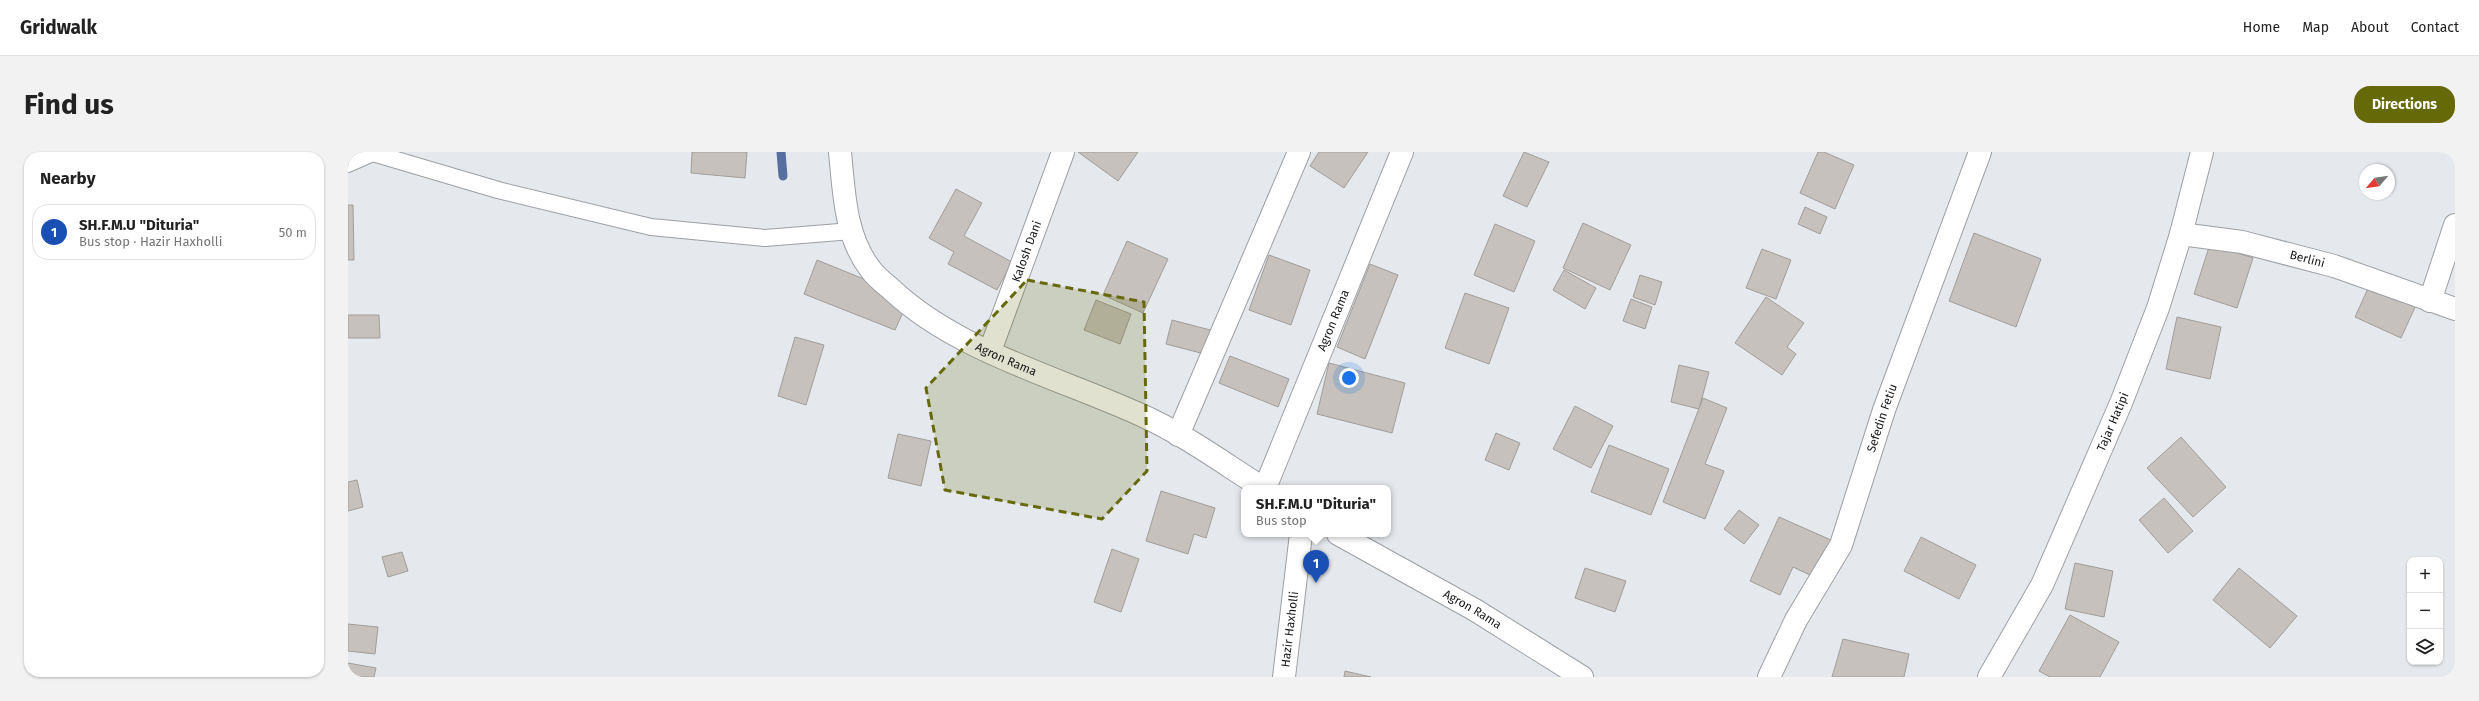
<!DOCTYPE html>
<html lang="en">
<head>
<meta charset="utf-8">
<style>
	:root { --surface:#fff; --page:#f2f2f2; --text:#222; --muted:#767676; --line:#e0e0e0; --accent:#666908 }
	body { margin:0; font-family:"Fira Sans",sans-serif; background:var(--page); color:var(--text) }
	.controls { position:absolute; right:12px; bottom:12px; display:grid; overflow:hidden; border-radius:8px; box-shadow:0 1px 3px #0004 }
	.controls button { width:36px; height:36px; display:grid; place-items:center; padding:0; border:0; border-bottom:1px solid var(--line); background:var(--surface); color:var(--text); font:20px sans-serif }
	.compass { position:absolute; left:2011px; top:12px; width:36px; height:36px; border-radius:50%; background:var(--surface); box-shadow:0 1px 3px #0004; rotate:241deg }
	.you { position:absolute; left:1001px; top:226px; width:14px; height:14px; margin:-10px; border:3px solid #fff; border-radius:50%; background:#1a73e8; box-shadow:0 0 0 6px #1a73e833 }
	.badge { display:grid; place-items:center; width:26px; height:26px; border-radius:50%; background:var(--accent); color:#fff; font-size:13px; font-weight:700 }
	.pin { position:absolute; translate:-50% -33px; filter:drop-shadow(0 1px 2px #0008) }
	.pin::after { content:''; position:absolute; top:21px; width:14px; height:12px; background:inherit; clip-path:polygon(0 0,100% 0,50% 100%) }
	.popup { position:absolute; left:893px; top:333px; width:150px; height:52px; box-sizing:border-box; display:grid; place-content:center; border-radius:8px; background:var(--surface); filter:drop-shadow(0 1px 3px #0005); font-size:13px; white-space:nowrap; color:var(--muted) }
	.popup b { font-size:15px; color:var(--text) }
	.popup::after { content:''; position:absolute; left:50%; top:100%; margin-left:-8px; border:8px solid transparent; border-top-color:var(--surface) }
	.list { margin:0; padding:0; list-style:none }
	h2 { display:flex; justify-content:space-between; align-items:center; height:52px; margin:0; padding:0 16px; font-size:17px }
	h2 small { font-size:13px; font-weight:400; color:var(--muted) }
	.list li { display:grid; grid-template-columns:26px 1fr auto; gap:12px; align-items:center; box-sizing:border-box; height:56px; margin:0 8px 8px; padding:0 8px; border:1px solid var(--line); border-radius:16px }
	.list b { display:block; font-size:15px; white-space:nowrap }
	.list p { margin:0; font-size:13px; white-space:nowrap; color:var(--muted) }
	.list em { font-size:13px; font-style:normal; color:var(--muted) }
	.icon { flex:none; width:22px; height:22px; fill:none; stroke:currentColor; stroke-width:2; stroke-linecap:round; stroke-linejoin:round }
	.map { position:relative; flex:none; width:2107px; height:525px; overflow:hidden; border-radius:16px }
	header { display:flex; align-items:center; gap:24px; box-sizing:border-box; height:56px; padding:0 20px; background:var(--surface); border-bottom:1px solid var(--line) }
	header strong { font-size:19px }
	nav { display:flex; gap:22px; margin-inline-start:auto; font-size:14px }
	.intro { display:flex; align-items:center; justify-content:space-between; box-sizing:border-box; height:96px; padding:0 24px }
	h1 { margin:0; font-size:28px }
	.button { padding:10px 18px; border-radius:16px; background:var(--accent); color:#fff; font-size:14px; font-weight:700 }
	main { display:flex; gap:24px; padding:0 24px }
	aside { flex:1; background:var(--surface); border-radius:16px; box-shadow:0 1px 3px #0004 }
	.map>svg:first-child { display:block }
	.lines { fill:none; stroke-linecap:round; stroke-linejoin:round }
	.stream { stroke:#576f9f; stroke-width:9 }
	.building { fill:#c6c1bd; stroke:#a19d99 }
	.service-casing { stroke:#9c9fa4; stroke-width:18 }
	.minor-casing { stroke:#9c9fa4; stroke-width:24 }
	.service { stroke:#fff; stroke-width:16 }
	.minor { stroke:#fff; stroke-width:22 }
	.marked { fill:#666908; fill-opacity:0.2; stroke:#666908; stroke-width:3; stroke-dasharray:8 5; stroke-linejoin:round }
	.labels { text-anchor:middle; stroke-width:3.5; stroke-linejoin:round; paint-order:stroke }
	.street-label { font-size:12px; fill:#171819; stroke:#e5e9ed }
</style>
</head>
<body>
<header>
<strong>Gridwalk</strong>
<nav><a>Home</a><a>Map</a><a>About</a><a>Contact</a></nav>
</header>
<div class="intro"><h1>Find us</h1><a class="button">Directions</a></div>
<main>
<aside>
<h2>Nearby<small></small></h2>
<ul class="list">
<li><span class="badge" style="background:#1a4fb4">1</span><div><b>SH.F.M.U &quot;Dituria&quot;</b><p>Bus stop · Hazir Haxholli</p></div><em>50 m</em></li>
</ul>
</aside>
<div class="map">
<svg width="2107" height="525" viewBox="0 0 2107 525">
	<rect width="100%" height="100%" fill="#e5e9ed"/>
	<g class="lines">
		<path class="stream" d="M433,0L435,24"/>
	</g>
	<g class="building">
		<path d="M344,0H399L397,26L343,21Z"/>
		<path d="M730,0H790L770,29Z"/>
		<path d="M971,0H1020L996,36L962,14Z"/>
		<path d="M1176,0L1201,10L1179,55L1155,44Z"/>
		<path d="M1470,0H1476L1506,13L1487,57L1452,41Z"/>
		<path d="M608,37L634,51L616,84L664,110L649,138L600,112L606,100L581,86Z"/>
		<path d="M0,53H5L6,108H0Z"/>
		<path d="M1457,55L1479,65L1472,82L1450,72Z"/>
		<path d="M1235,71L1283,93L1262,138L1215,116Z"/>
		<path d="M1147,72L1187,89L1166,140L1126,123Z"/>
		<path d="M1626,81L1693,107L1668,175L1601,149Z"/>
		<path d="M779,89L820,107L795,161L755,143Z"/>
		<path d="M1862,92L1905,106L1889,156L1846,142Z"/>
		<path d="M1414,97L1443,108L1428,147L1398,136Z"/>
		<path d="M921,103L962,118L943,173L901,158Z"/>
		<path d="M469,108L538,136L556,158L547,178L456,142Z"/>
		<path d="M1022,112L1050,123L1017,207L989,195Z"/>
		<path d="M1216,118L1248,136L1237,157L1205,138Z"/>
		<path d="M1292,123L1314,130L1307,153L1285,145Z"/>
		<path d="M2023,130L2069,151L2053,186L2007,165Z"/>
		<path d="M1117,141L1161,156L1141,212L1097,196Z"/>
		<path d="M1418,145L1456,171L1439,195L1448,202L1434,223L1387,191Z"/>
		<path d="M1283,147L1304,155L1297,177L1275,169Z"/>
		<path d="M748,148L783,162L772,192L736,178Z"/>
		<path d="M0,163H31L32,186H0Z"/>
		<path d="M1829,165L1873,175L1862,227L1818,217Z"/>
		<path d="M824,168L870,180L864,204L818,192Z"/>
		<path d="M447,185L476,193L458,253L430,244Z"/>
		<path d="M882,204L941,227L930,255L871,231Z"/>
		<path d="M981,211L1057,231L1044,281L969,262Z"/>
		<path d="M1331,213L1361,220L1351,257L1323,250Z"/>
		<path d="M1355,246L1379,256L1357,312L1376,319L1357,367L1315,350Z"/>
		<path d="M1227,254L1265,274L1243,316L1205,297Z"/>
		<path d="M1148,281L1172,291L1161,318L1137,308Z"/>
		<path d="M550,282L583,289L573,334L540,326Z"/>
		<path d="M1833,285L1878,335L1845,365L1799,316Z"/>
		<path d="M1261,293L1321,317L1303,363L1243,340Z"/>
		<path d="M9,328L15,355L0,359V330Z"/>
		<path d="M813,339L867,356L858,386L846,382L840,402L798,389Z"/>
		<path d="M1816,346L1845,379L1820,401L1791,368Z"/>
		<path d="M1391,358L1411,373L1396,392L1376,377Z"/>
		<path d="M1431,365L1483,388L1466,425L1445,415L1432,443L1402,429Z"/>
		<path d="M1573,385L1628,413L1611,447L1556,419Z"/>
		<path d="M764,397L791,407L773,460L746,450Z"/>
		<path d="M54,400L60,419L40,425L34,405Z"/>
		<path d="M1727,411L1765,419L1756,465L1717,457Z"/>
		<path d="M1237,416L1278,429L1267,460L1227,446Z"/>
		<path d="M1891,416L1949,464L1922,496L1865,448Z"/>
		<path d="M1722,463L1771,490L1752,525H1702L1691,519Z"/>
		<path d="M0,472L30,475L27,502L0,499Z"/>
		<path d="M1495,487L1561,502L1556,525H1484Z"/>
		<path d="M0,511L28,516L26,525H0Z"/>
		<path d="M997,519L1023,525H996Z"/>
	</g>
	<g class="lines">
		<g class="service-casing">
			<path id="service" d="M0,12L25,1L150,38L303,75L417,86L504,79"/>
		</g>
		<g class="minor-casing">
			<g id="minor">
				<path id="s1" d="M492,0C496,41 497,85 523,118C528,125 536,131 543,137C608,199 712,226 793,263C836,282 875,311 915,336"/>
				<path id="s2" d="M1833,82L1894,90L1986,114L2107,157"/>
				<path d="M2082,149L2107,73"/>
				<path id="s3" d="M642,199L715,0"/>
				<path d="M830,283L951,0"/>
				<path id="s4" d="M917,336L1054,0"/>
				<path id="s5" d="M990,382L1127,458L1234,525"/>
				<path id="s6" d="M936,525L953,382"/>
				<path id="s7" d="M1421,525L1448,468L1493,393L1536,258L1632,0"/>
				<path id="s8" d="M1641,525L1694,433L1773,251L1810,156L1833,82L1854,0"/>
			</g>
		</g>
		<use href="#service" class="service"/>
		<use href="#minor" class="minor"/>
	</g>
	<path class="marked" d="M679,128L796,150L799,319L754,367L597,338L578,236Z"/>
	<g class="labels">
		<g class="street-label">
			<text dy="4" stroke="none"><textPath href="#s3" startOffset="106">Kalosh Dani</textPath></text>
			<text dy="4" stroke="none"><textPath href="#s2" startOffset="129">Berlini</textPath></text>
			<text dy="4" stroke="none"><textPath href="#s4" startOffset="181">Agron Rama</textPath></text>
			<text dy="4" stroke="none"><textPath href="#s1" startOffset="287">Agron Rama</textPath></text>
			<text dy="4" stroke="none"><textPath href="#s7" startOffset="284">Sefedin Fetiu</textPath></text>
			<text dy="4" stroke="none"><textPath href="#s8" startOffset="284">Tajar Hatipi</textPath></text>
			<text dy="4" stroke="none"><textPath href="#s5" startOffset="154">Agron Rama</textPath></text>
			<text dy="4" stroke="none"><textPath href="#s6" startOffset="48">Hazir Haxholli</textPath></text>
		</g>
	</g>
</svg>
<div class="controls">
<button>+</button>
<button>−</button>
<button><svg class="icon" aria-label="layers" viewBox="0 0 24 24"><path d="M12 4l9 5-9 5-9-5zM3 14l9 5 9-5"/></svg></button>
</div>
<svg class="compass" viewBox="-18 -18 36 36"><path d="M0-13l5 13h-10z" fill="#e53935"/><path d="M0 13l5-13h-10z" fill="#767676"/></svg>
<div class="you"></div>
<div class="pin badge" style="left:968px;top:431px;background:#1a4fb4">1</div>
<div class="popup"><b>SH.F.M.U &quot;Dituria&quot;</b>Bus stop</div>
</div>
</main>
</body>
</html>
